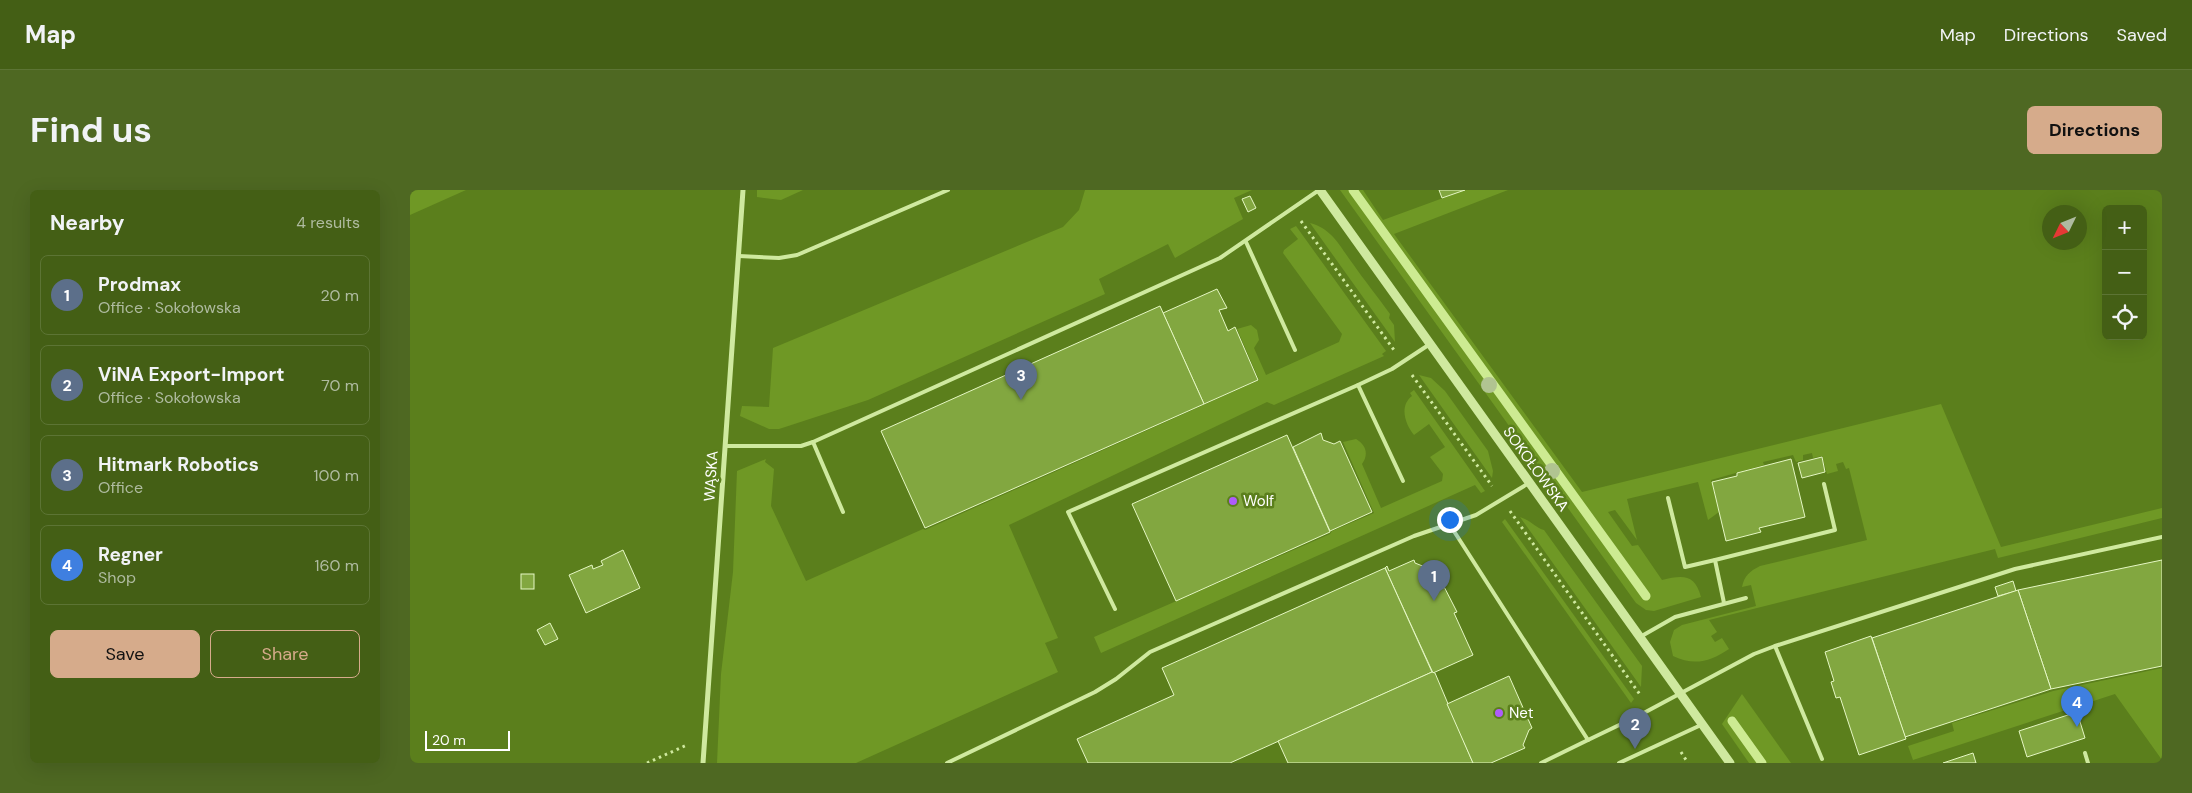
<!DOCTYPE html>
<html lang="en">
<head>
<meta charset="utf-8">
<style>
	:root { --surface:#445f15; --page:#4e6822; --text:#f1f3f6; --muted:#afbba0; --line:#5c7434; --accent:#d6ab8b }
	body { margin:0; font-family:"DM Sans",sans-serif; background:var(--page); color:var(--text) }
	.controls { position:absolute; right:15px; top:15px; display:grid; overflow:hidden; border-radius:8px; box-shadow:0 5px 20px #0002 }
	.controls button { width:45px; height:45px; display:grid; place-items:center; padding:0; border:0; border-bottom:1px solid var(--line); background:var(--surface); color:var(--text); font:25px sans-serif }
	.compass { position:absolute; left:1632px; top:15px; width:45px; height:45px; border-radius:50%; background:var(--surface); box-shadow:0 5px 20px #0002; rotate:227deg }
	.scale { position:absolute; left:15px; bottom:12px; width:85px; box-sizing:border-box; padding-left:5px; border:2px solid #fff; border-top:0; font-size:14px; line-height:18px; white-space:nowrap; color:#fff; -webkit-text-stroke:4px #5b7f1c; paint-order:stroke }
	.you { position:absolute; left:1039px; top:329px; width:18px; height:18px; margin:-12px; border:4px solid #fff; border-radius:50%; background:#1a73e8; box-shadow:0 0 0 8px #1a73e833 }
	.badge { display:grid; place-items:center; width:32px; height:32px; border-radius:50%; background:var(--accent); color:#fff; font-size:16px; font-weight:700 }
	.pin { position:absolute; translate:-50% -41px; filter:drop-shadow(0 1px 2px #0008) }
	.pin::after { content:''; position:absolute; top:26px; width:18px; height:15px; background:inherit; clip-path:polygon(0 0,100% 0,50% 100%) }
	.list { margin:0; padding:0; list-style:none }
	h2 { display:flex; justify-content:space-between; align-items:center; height:65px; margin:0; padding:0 20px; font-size:21px }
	h2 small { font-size:16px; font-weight:400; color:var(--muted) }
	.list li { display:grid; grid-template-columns:32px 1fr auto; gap:15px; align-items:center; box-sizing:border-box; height:80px; margin:0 10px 10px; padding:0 10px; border:1px solid var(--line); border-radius:8px }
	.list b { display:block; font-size:19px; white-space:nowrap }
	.list p { margin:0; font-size:16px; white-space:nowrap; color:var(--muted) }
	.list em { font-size:16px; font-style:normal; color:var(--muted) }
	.actions { display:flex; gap:10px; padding:15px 20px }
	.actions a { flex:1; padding:11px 0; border:1px solid var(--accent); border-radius:8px; text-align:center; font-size:18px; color:var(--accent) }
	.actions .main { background:var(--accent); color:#111 }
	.icon { flex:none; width:28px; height:28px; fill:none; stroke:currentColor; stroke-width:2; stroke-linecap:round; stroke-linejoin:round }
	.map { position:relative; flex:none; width:1752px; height:573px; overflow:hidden; border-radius:8px }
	header { display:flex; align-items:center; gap:30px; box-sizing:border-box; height:70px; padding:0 25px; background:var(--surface); border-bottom:1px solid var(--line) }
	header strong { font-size:24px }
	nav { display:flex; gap:28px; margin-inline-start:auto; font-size:18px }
	.intro { display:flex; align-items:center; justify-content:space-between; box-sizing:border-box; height:120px; padding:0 30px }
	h1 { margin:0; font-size:35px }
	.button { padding:12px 22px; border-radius:8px; background:var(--accent); color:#111; font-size:18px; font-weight:700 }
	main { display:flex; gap:30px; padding:0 30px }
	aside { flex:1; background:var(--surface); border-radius:8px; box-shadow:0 5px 20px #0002 }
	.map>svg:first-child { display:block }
	.green { fill:#6f9825 }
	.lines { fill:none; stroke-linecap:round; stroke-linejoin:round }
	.stream { stroke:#cdeb92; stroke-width:9 }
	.building { fill:#82a740; stroke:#e5f7c3 }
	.path { stroke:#cfe99f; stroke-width:3; stroke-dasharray:2.5 4; stroke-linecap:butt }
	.service { stroke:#cfe99f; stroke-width:4 }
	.minor { stroke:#cfe99f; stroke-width:5 }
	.tertiary { stroke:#cfe99f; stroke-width:9 }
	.tree { fill:#b1c491 }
	.poi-dot { fill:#ae5cfa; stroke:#5b7f1c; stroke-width:2 }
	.labels { text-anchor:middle; stroke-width:5; stroke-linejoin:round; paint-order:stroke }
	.street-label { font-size:15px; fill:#fff; stroke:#5b7f1c }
	.poi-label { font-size:15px; fill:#fff; stroke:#5b7f1c; text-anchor:start }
</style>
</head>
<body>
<header>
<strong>Map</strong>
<nav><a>Map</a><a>Directions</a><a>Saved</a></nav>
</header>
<div class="intro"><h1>Find us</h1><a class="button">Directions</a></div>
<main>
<aside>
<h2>Nearby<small>4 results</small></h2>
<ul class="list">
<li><span class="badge" style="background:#5c6f8a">1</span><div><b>Prodmax</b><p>Office · Sokołowska</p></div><em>20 m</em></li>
<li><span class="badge" style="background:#5c6f8a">2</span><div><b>ViNA Export-Import</b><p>Office · Sokołowska</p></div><em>70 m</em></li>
<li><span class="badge" style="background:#5c6f8a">3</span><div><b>Hitmark Robotics</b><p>Office</p></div><em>100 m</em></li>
<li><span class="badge" style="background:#3f7fe0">4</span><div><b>Regner</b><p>Shop</p></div><em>160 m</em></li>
</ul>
<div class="actions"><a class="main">Save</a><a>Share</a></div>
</aside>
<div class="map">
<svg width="1752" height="573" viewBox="0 0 1752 573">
	<rect width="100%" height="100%" fill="#5b7f1c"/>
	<g class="green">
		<path d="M0,0H56L0,25Z"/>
		<path d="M347,0H393L371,10L347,7Z"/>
		<path d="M675,0H842L824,8L833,29L765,68L758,54L689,89L695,104L458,210L369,239H359L330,226L332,216L359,217L363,158L653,37L669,20Z"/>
		<path d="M930,0H953L973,30L1055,0H1098L984,44L1172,302L1531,214L1591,357L1752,318V328L1588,368L1585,359L1299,430L1307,442L1301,446L1305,452L1312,448L1319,459C1300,472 1284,476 1263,466L1260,452L1264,440L1272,435L1346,416L1341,395L1332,397C1334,386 1340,381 1350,376L1457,350L1439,278L1436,279L1433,272L1426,274L1428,281L1417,284L1412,266L1403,268L1402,263L1393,265V270L1386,272L1383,265L1353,272L1354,275L1301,290L1309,322L1298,330L1288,292L1217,309L1227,350L1205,320L1198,322L1222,356L1228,355L1252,390C1273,385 1285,384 1291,407L1244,421L1236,420L1226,413Z"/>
		<path d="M900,33C923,39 930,57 943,74C954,90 968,107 980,124L979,128L984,135L985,152Z"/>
		<path d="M886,36L976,161L972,164L974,166L864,215L857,212L599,335L648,448L635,453L648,482L446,573H307L311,484L323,382L327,281L356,269L355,272L364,279L361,316L396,391L513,339L515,340L849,190L827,139L841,135L847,140L849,150L844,158L856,185L929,152L932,144L873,63L874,60L888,49L880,39Z"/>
		<path d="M1009,185L1021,188L1035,201L1078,261L1083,281L1082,288Z"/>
		<path d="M1004,200L1075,301L1071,303L1065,295L691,463L684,447L920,344L922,341L964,323L933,252L946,249C956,255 959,264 952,274L971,318L1032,291L1033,284L1020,267L1035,257L1019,234L1004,245C995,234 989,216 1002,206L1000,203Z"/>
		<path d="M1110,327C1120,330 1126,338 1134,340L1232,476L1231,497Z"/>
		<path d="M1095,329L1224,509L1221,513L1092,332Z"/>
		<path d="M1752,478V570L1705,504L1503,570L1498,556L1544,541L1542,533L1643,501Z"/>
		<path d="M1332,504L1381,573H1339L1312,534Z"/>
	</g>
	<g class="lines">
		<g class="stream">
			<path d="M943,0L1236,406"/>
			<path d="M1322,531L1352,573"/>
		</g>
	</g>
	<g class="building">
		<path d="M1029,0H1055L1032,8Z"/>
		<path d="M840,6L846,18L838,22L832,9Z"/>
		<path d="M807,99L817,118L809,120L818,141L825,137L848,190L794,214L753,123Z"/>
		<path d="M750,116L794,214L515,338L471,241Z"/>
		<path d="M911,243L913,250L924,254L930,251L962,322L920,341L883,257Z"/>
		<path d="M877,245L920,342L766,411L722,314Z"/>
		<path d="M1412,267L1415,282L1392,288L1388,273Z"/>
		<path d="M1381,269L1395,327L1349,338L1351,342L1316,351L1302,292L1327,286V283Z"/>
		<path d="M213,360L230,398L176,423L159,385L182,375L183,379L193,375L191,371Z"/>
		<path d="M1004,370L1005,373L1020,379L1024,377L1047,422L1044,423L1063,465L1023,483L975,378L977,376L979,381Z"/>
		<path d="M1752,370V476L1641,499L1608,400Z"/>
		<path d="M975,378L1022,482L820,573H678L667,549L764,505L752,478Z"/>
		<rect x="111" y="384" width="13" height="15"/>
		<path d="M1603,391L1606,401L1588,406L1585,397Z"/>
		<path d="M1608,400L1641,499L1495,547L1462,448Z"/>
		<path d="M140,433L148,449L135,455L127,440Z"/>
		<path d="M1461,446L1496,549L1449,565L1430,507L1426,508L1421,492L1424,491L1415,462Z"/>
		<path d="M1022,482L1025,483L1063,573H878L868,551Z"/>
		<path d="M1099,486L1122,538L1119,540L1113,555L1115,558L1081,573H1063L1037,514Z"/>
		<path d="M1667,522L1675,548L1617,567L1609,541Z"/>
		<path d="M1563,563L1566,573H1533Z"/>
	</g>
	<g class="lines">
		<g class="path">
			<path d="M891,31L984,160"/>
			<path d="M1002,185L1082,296"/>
			<path d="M1100,321L1231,506"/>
			<path d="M1271,562L1278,573"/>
			<path d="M237,573L277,555"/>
		</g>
		<g class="service">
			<path d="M836,52L885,160"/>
			<path d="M329,66L369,68L387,65L538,0"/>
			<path d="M948,195L993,291"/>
			<path d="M315,256H391L403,252"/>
			<path d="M1258,308L1275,377L1305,370"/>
			<path d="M433,322L403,252L810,68L909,0"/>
			<path d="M1040,335L1178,550L1131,573"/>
			<path d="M1314,413L1305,370L1425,340L1414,294"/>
			<path d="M705,419L658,322L948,195L982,179L1020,154"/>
			<path d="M1230,447L1265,427L1336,408"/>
			<path d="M1365,456L1412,569"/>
			<path d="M1178,550L1230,525L1344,464L1365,456L1605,379L1752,347"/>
			<path d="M1675,563L1678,573"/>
			<path d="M537,573L685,502L706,489L740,462L1004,346L1066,325L1119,293"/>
			<path d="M1209,573L1291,535"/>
		</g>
		<path class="minor" d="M293,573L333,0"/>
		<path class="tertiary" d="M910,0L1320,573"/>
	</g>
	<g class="tree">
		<circle cx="1079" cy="195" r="8"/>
		<circle cx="1142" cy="281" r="8"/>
	</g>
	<g class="poi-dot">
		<circle cx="823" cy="311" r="5"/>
		<circle cx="1089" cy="523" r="5"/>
	</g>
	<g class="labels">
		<g class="street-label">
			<text transform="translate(1126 279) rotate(54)" y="5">SOKOŁOWSKA</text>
			<text transform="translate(301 286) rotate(-86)" y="5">WĄSKA</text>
		</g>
		<g class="poi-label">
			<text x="833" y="316">Wolf</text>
			<text x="1099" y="528">Net</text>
		</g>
	</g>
</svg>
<div class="controls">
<button>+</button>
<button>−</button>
<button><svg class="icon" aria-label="locate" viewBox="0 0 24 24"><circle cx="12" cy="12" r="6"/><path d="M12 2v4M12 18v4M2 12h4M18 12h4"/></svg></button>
</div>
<svg class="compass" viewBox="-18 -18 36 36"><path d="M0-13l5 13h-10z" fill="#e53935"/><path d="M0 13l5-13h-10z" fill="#afbba0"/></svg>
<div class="scale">20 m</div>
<div class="you"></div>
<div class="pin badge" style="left:1024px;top:411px;background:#5c6f8a">1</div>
<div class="pin badge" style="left:1225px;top:559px;background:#5c6f8a">2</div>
<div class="pin badge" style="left:611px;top:210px;background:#5c6f8a">3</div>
<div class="pin badge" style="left:1667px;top:537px;background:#3f7fe0">4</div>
</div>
</main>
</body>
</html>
